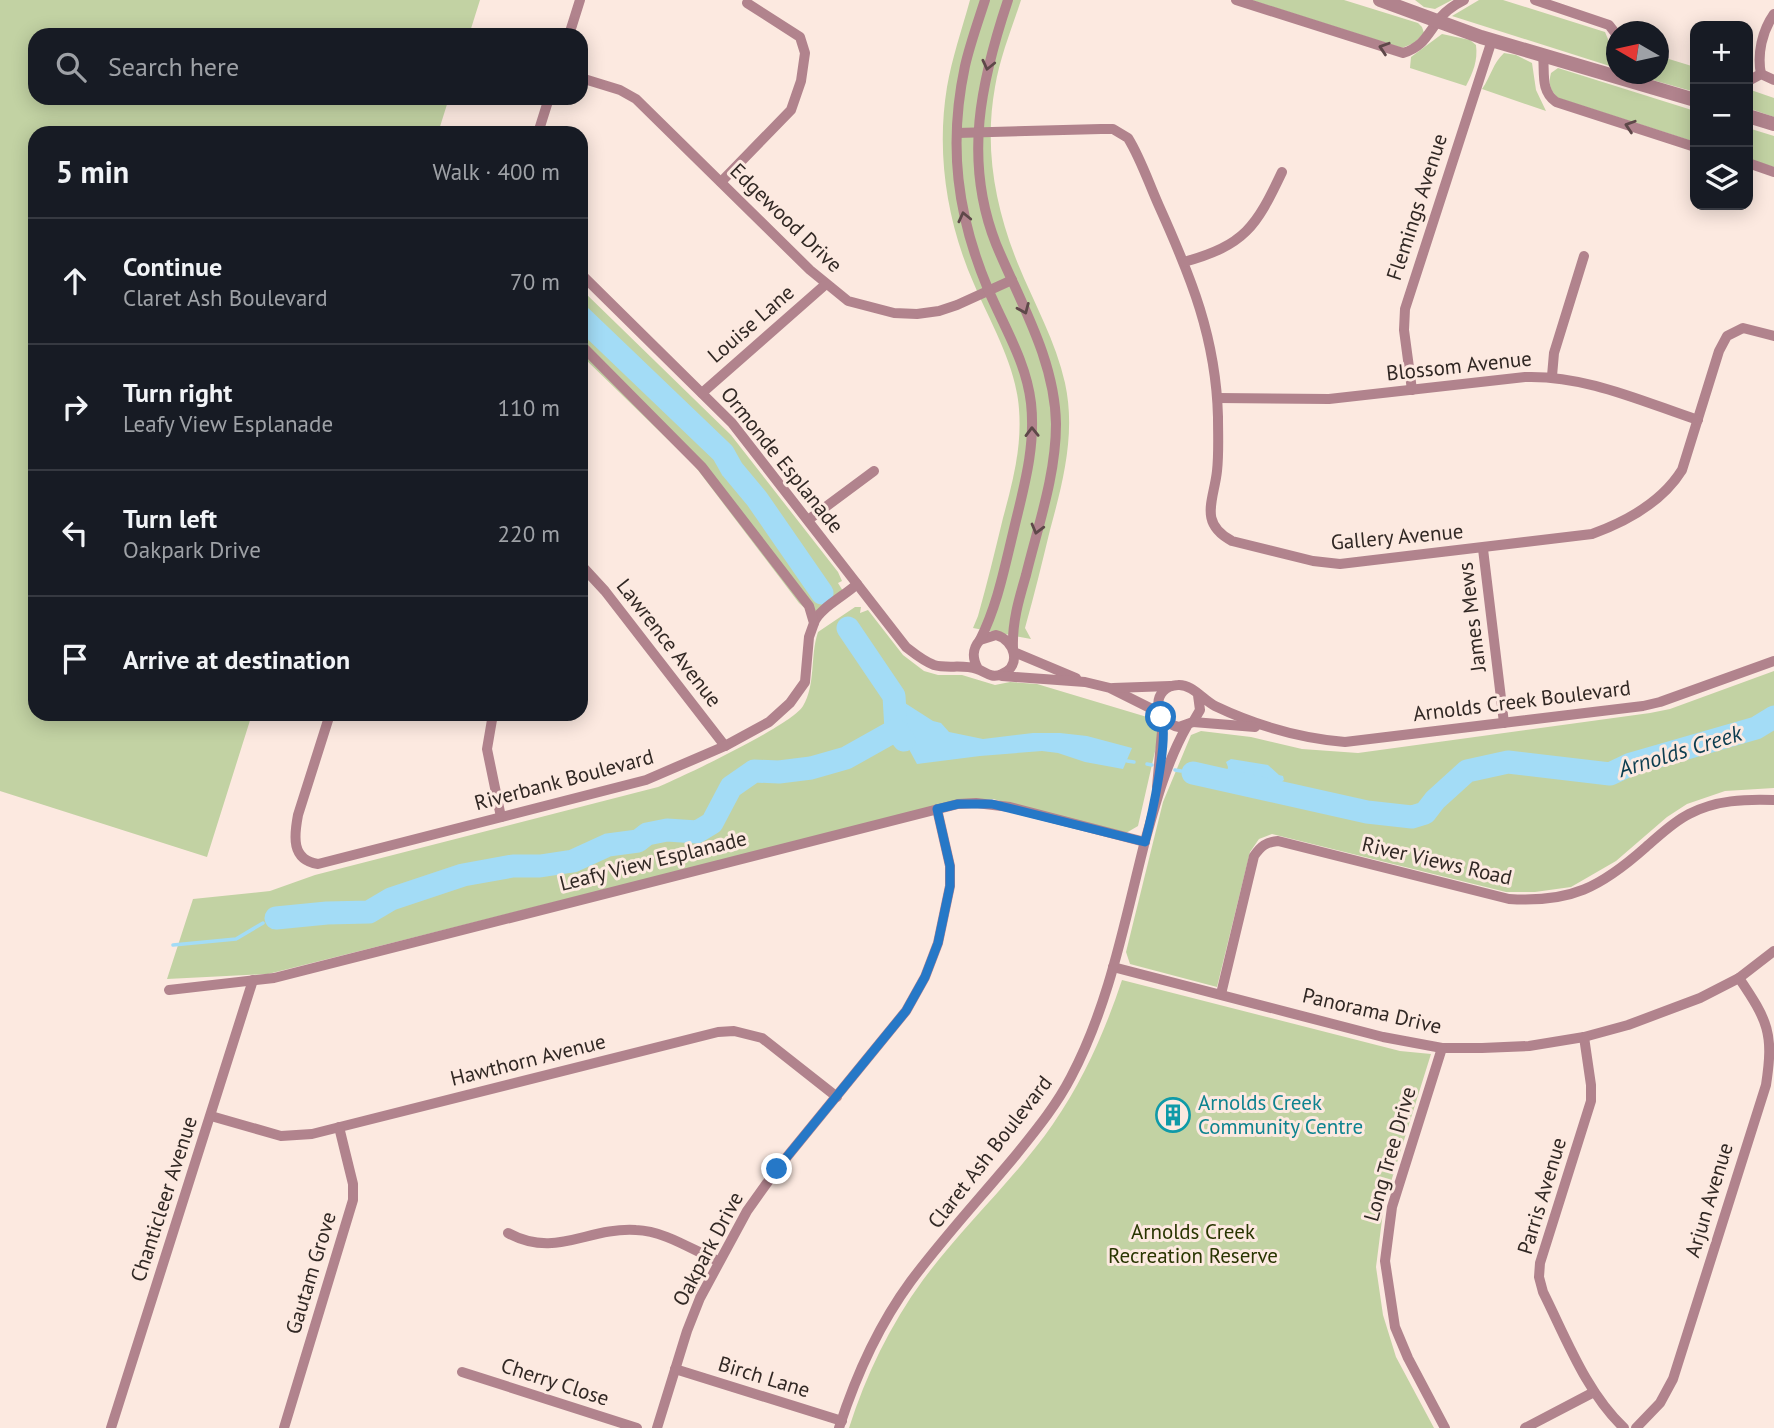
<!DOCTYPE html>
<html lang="en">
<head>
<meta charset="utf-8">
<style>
	:root { --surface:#171b24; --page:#20242c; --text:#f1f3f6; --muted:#9ea1a6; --line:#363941 }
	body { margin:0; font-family:"PT Sans",sans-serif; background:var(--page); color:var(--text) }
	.controls { position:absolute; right:21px; top:21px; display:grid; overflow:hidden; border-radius:14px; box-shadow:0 4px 18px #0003 }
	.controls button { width:63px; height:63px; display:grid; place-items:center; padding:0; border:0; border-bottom:2px solid var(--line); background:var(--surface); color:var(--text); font:35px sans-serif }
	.compass { position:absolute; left:1606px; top:21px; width:63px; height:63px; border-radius:50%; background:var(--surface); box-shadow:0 4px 18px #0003; rotate:279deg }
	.stop { position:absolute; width:21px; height:21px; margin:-16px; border:5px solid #2678c7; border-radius:50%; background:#fff }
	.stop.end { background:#2678c7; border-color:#fff; box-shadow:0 2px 7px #0008 }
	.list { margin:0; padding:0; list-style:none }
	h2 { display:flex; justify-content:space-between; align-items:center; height:91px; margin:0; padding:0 28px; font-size:30px }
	h2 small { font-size:23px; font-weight:400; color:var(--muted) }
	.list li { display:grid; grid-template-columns:46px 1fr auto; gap:21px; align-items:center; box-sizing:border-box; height:126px; padding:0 28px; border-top:2px solid var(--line) }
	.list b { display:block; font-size:26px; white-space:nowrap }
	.list p { margin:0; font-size:23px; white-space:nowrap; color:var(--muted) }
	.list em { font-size:23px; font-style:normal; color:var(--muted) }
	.icon { flex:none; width:38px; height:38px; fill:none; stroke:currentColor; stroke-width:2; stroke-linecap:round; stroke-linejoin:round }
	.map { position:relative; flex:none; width:1774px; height:1428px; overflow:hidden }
	.search { position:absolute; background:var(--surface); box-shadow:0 4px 18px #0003; left:28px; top:28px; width:560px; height:77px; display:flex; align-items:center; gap:18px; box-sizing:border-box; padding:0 24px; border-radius:21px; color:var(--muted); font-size:26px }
	.panel { position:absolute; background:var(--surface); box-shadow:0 4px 18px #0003; left:28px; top:126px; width:560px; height:595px; border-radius:21px }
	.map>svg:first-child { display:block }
	.green { fill:#c2d2a3 }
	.water { fill:#a3dcf6 }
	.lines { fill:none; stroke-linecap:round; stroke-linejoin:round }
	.stream { stroke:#a3dcf6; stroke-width:3.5 }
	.river { stroke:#a3dcf6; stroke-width:23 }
	.minor { stroke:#b1838d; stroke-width:10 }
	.tertiary { stroke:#b1838d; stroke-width:14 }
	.oneway { stroke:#5e4849 }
	.route { stroke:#2678c7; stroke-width:9 }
	.labels { text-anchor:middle; stroke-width:6; stroke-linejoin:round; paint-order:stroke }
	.street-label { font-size:21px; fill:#312824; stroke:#fce9e0 }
	.culture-label { font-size:21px; fill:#0d838f; stroke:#fce9e0; text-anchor:start }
	.park-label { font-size:21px; fill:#283500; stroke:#fce9e0 }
	.water-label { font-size:23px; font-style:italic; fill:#0c3d50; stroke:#fce9e0 }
</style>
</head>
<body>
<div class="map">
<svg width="1774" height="1428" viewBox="0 0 1774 1428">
	<rect width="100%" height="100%" fill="#fce9e0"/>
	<g class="green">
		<path d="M0,0H480L469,35H35V98H449L438,133H35V714H252L207,857L0,791Z"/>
		<path d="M970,0H1021C1012,28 1000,57 995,87C984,148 995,207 1018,264C1034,303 1056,342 1065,383C1076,433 1063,482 1050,530C1042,563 1034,596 1025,628L1031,639L973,628L978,616C987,584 995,551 1003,518C1013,481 1022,447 1019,409C1016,365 991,324 974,284C947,223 936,154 947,87C952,58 962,29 970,0Z"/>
		<path d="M1251,0H1344L1418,23L1422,27L1424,33L1414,43L1402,48Z"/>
		<path d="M1415,0H1452L1435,9L1424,7Z"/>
		<path d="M1479,0H1503L1605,32L1616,58V68L1452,16Z"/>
		<path d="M1442,34L1470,40L1476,45C1478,61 1473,72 1466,86L1410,68L1411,57Z"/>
		<path d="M1504,53L1516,55L1532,63L1536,90L1546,111L1482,89C1491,76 1493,63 1504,53Z"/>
		<path d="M1659,56L1695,67V92L1649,79L1642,74H1658Z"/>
		<path d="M1558,68L1695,111V142L1558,98C1550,90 1548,84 1551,73Z"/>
		<path d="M1748,89L1774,98V117L1748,108Z"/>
		<path d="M1748,128L1774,136V167L1748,159Z"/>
		<path d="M581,289L731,435L838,572L842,581L838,583L843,591L823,611H808L799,603L694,465L581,355Z"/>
		<path d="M855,607H861L860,613L868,610L903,655L924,671L938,675H962L995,685L1010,682L1037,684L1147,717L1153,723L1159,734L1138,826L1126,833L993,799H966L268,974L167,979L193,899L270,891L315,875L658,787C684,776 792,725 803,706C816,685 810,655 818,632Z"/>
		<path d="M1774,671V788L1725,791L1687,804L1667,817L1616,861L1571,887L1535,892H1506L1272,834L1259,839L1250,852L1217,987L1130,964L1126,952L1163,802L1191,735L1201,731L1251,737L1302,749L1358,753L1650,713L1670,709Z"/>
		<path d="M1122,980L1400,1051L1431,1054L1384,1204L1376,1267L1383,1315L1396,1357L1434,1428H849C866,1375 890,1325 923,1280C963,1226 1015,1179 1053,1124C1084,1079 1105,1031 1122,980Z"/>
	</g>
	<g class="water">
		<path d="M894,696L933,721L941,723L949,732L983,739L1033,733H1060L1087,736L1132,748L1123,769L1085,762L1058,753L1042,751L980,756L917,764L904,740L896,730Z"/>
		<path d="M1231,759L1268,765L1279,775L1283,776L1284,780L1279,784L1282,786L1278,791C1260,793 1239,789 1226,777L1228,767L1226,762Z"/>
	</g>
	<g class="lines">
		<g class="stream">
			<path d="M1127,761L1134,762"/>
			<path d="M1147,764L1152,765"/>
			<path d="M1175,770L1181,771"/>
			<path d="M173,945L236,939L263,923"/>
		</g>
		<g class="river">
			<path d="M581,317L723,453L732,469L757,499L822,593"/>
			<path d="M848,628L894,696L896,730"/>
			<path d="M1193,773L1367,812L1412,817L1425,813L1435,800L1467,771L1508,762L1610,774L1631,764L1756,728L1774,717"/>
			<path d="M276,918L327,913L369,912L391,899L463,875L513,866H540L573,861L608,845L638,841L647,834L667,830L697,832L712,823L731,787L754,771L779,772L811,768L846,758L896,730L904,740"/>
		</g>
		<g class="minor">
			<path d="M1008,0C981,81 963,160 996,244C1020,302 1055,360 1056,424C1056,475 1038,526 1026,575C1019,599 1012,622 1013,648"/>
			<path d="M1236,0L1403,53C1422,47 1426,37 1437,22C1443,13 1454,5 1464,0"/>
			<path d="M1535,0L1609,25L1616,34"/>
			<path d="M569,35L580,0"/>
			<path d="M1543,55C1545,72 1540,91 1556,102L1695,147"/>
			<path d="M1761,74C1757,54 1762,31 1774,14"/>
			<path d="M581,78L620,90L636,99L810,270L848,301L894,313L917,314L939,311L957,305L1012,280"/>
			<path d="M1748,81L1761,74L1774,80"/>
			<path d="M538,133L549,98"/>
			<path d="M957,133L1101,129H1113L1128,138C1141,159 1149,184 1159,206C1191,277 1216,338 1218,417C1218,435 1219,453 1217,471C1214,500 1198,523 1232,541L1313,561L1340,564L1592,534C1628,521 1662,502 1682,470L1719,351L1727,336L1743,328L1774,336"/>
			<path d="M1748,163L1774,172"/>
			<path d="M721,182L791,110L801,81L805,53L800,37L747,3"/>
			<path d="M1184,262C1245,245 1256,227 1282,172"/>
			<path d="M581,274L732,423L906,647C915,654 923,661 934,665C947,669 963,664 977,669C986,672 991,679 1002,674C1022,666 1015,640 996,635L980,640C972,649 972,658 978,669"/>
			<path d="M1552,376L1554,353L1584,256"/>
			<path d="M1412,390L1404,330L1405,309L1492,40"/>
			<path d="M702,393L826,284"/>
			<path d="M1218,398L1329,399L1525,377C1585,375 1641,401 1698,420"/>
			<path d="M808,520L874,471"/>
			<path d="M1483,549L1504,723"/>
			<path d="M581,565L605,591L725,746"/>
			<path d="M814,623C818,609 846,595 857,584"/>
			<path d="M980,640C997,606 1004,570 1013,533C1023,490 1036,448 1031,403C1026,361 1004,327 988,289C957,215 948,145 965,66C970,44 978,22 985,0"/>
			<path d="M1014,652L1076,678"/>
			<path d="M1002,676L1085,682L1110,688L1160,713"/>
			<path d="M1113,688L1170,686"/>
			<path d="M1198,695L1200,710L1193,722L1179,727C1152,722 1151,686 1178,685C1192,684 1203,700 1215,706C1257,726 1298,738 1345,742L1643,706L1660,702L1774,661"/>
			<path d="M330,714L298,815C294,836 291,860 318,864L646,780L725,746L769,722L790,703L805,682L809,637L814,623L809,606L702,467L581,345"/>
			<path d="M493,714L487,749L501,817"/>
			<path d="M1193,722L1255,727"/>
			<path d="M1157,787L1163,720"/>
			<path d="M1113,967L1383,1037L1442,1048H1482L1529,1046L1584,1037L1628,1025L1700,998L1739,978L1774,951"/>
			<path d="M169,990L274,978L958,804L976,803L1010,807L1145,842"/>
			<path d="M1221,994L1254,856C1261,846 1266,842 1278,841L1509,899C1571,903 1601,887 1646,847C1660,835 1673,822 1689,814C1716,800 1745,799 1774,800"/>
			<path d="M1584,1037L1591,1085V1101L1540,1263L1539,1277L1543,1292C1566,1338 1586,1392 1624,1428"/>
			<path d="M1442,1048L1392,1207L1385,1261L1395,1327L1408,1358L1445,1428"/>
			<path d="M211,1116L281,1136L312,1134L718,1032L734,1031L762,1038L837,1097"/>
			<path d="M508,1233C556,1259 587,1227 636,1230C665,1231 692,1250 718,1261"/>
			<path d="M675,1369L842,1421"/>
			<path d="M462,1372L637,1428"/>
			<path d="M111,1428L253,980"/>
			<path d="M284,1428L353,1200V1184L339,1127"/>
			<path d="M657,1428L687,1331L700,1298L747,1211L777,1169L906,1011L925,977L938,943L950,886V866L937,809"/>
			<path d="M839,1428C856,1375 878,1326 911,1281C944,1237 981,1197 1016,1155C1036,1130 1056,1106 1071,1077C1109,1005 1124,924 1144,845C1155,805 1166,763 1187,726"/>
			<path d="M1525,1428L1594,1392"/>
			<path d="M1636,1428L1660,1403L1673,1379L1766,1085C1774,1033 1768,1021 1739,978"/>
		</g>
		<g class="tertiary">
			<path d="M1380,0L1481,37L1695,100"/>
			<path d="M1748,116L1774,124"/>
		</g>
	</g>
	<defs><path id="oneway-chevron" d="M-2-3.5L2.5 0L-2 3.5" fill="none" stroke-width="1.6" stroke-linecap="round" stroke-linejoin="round" transform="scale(1.75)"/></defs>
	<g class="oneway">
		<use href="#oneway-chevron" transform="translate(1384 48) rotate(-162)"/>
		<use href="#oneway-chevron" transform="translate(988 65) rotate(103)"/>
		<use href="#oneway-chevron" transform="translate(1630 126) rotate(-162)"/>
		<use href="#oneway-chevron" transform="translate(964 217) rotate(-103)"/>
		<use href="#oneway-chevron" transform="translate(1024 309) rotate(67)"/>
		<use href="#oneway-chevron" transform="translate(1032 432) rotate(-91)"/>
		<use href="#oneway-chevron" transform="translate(1037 529) rotate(105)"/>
	</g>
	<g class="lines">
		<path class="route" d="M777,1169L906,1011L925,977L938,943L950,886V866L937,809L958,804H992L1145,842C1151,819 1170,735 1161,717"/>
	</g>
	<defs>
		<g id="building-ring" transform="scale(1.75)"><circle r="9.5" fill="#fce9e0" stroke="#0f9aa8" stroke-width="1.5"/><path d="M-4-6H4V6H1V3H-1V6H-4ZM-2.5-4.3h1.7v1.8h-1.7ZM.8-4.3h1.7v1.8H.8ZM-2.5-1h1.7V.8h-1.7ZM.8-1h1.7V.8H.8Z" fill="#0f9aa8"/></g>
	</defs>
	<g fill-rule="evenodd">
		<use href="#building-ring" x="1173" y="1115"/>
	</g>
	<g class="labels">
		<g class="street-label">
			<text transform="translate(1417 207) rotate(-72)" y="7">Flemings Avenue</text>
			<text transform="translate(786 218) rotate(44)" y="7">Edgewood Drive</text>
			<text transform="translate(751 324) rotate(-41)" y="7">Louise Lane</text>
			<text transform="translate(1459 366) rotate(-6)" y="7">Blossom Avenue</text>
			<text transform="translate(782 460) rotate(51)" y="7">Ormonde Esplanade</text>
			<text transform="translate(1397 537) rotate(-5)" y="7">Gallery Avenue</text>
			<text transform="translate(1472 617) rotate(-97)" y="7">James Mews</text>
			<text transform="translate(669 643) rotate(52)" y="7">Lawrence Avenue</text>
			<text transform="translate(1522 701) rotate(-7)" y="7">Arnolds Creek Boulevard</text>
			<text transform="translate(564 780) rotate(-15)" y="7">Riverbank Boulevard</text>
			<text transform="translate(653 861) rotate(-14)" y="7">Leafy View Esplanade</text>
			<text transform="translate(1437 861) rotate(13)" y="7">River Views Road</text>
			<text transform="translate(1372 1011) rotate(13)" y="7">Panorama Drive</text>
			<text transform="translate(528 1060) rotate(-14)" y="7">Hawthorn Avenue</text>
			<text transform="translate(990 1152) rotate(-52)" y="7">Claret Ash Boulevard</text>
			<text transform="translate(1390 1154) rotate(-74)" y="7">Long Tree Drive</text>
			<text transform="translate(1542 1196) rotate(-73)" y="7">Parris Avenue</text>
			<text transform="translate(164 1199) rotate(-72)" y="7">Chanticleer Avenue</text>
			<text transform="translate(1709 1200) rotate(-73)" y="7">Arjun Avenue</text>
			<text transform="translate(708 1249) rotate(-62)" y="7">Oakpark Drive</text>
			<text transform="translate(311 1273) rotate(-73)" y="7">Gautam Grove</text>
			<text transform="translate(764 1377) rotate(17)" y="7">Birch Lane</text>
			<text transform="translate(555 1382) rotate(18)" y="7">Cherry Close</text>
		</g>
		<g class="culture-label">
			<text x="1198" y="1110">Arnolds Creek<tspan x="1198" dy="24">Community Centre</tspan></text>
		</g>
		<g class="park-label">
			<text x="1193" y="1239">Arnolds Creek<tspan x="1193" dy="24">Recreation Reserve</tspan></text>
		</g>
		<g class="water-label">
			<text transform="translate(1680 751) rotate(-17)" y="8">Arnolds Creek</text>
		</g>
	</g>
</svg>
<div class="controls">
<button>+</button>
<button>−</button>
<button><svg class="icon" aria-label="layers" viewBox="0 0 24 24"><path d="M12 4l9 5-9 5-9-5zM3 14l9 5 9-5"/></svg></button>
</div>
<svg class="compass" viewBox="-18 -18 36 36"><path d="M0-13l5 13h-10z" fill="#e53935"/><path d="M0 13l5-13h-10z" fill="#9ea1a6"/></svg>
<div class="stop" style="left:1161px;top:717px"></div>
<div class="stop end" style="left:777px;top:1169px"></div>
<div class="search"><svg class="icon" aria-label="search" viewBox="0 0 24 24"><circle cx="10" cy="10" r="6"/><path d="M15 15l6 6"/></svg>Search here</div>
<section class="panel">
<h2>5 min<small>Walk · 400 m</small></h2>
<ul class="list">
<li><svg class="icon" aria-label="ahead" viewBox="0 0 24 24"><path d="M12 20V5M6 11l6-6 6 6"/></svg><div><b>Continue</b><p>Claret Ash Boulevard</p></div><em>70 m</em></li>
<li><svg class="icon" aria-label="right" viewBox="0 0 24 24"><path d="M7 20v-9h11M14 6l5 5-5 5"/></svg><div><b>Turn right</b><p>Leafy View Esplanade</p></div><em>110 m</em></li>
<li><svg class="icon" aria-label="left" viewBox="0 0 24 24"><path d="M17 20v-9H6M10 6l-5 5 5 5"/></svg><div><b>Turn left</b><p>Oakpark Drive</p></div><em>220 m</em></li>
<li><svg class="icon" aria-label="arrive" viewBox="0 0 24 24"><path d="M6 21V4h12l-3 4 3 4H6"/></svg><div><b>Arrive at destination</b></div></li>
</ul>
</section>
</div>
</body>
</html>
